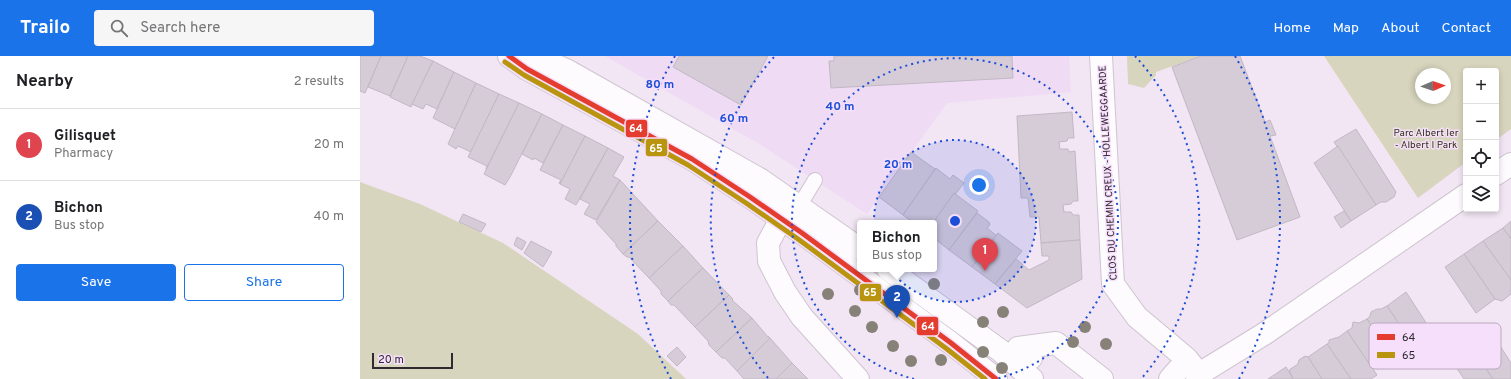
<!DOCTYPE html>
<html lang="en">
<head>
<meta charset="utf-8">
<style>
	:root { --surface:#fff; --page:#f6f6f6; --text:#202124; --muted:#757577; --line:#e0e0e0; --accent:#1a73e8 }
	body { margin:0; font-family:Overpass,sans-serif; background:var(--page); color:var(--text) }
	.controls { position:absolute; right:12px; top:12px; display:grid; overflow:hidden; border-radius:4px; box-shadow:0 2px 6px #0003 }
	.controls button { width:36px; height:36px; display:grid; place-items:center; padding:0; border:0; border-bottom:1px solid var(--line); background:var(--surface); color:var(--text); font:20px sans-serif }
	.compass { position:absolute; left:1055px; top:12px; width:36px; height:36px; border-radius:50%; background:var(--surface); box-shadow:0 2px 6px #0003; rotate:88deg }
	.scale { position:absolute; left:12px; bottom:10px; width:81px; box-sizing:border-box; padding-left:4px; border:2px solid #312832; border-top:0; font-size:11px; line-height:14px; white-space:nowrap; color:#312832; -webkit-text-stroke:3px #f6dffa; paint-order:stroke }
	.you { position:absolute; left:619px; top:129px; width:14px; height:14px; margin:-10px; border:3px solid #fff; border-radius:50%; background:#1a73e8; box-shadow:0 0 0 6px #1a73e833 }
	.badge { display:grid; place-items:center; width:26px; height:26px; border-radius:50%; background:var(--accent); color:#fff; font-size:13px; font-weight:700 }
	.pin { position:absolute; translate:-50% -33px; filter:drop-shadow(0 1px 2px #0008) }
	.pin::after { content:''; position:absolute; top:21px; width:14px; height:12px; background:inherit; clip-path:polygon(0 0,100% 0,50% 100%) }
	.popup { position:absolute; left:497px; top:164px; width:80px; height:52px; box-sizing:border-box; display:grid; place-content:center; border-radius:4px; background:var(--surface); filter:drop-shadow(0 1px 3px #0005); font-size:13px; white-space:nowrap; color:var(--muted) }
	.popup b { font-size:15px; color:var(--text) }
	.popup::after { content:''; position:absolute; left:50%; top:100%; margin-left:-8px; border:8px solid transparent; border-top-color:var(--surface) }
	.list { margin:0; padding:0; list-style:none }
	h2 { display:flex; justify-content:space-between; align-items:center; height:52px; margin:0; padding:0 16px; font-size:17px }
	h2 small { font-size:13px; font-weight:400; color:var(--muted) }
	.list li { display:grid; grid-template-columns:26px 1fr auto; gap:12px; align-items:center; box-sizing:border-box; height:72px; padding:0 16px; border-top:1px solid var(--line) }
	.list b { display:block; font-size:15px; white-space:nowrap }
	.list p { margin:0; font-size:13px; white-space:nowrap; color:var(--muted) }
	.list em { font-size:13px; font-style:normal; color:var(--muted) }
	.actions { display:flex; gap:8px; padding:12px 16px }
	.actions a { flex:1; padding:9px 0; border:1px solid var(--accent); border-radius:4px; text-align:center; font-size:14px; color:var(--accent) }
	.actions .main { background:var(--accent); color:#fff }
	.icon { flex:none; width:22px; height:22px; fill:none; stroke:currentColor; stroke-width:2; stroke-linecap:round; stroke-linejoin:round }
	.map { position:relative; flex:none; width:1151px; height:323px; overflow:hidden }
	header { display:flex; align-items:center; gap:24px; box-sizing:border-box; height:56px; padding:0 20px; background:var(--accent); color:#fff }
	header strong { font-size:19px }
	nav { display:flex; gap:22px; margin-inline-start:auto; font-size:14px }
	.search { width:280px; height:36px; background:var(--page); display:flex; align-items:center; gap:10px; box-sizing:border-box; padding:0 14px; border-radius:4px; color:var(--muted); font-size:15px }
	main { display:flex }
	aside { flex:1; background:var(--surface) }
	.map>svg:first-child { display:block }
	.built { fill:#f0dbf5 }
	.green { fill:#d8d5be; fill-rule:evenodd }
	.building { fill:#d6ccd8; stroke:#c2b8c4 }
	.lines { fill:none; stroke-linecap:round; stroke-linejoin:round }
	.lane-casing { stroke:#cec4d0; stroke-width:16 }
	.street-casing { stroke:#cec4d0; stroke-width:24 }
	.secondary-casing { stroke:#cec4d0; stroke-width:24 }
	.lane { stroke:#fdfbfd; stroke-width:14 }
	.street { stroke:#fdfbfd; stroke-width:22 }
	.secondary { stroke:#fdfbfd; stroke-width:22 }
	.bus-1-casing { stroke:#f6dffa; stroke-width:8 }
	.bus-2-casing { stroke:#f6dffa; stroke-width:8 }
	.bus-1 { stroke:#e43c2e; stroke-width:5 }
	.bus-2 { stroke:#b9940f; stroke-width:5 }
	.tree { fill:#878278 }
	.ring { fill:none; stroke:#1d4ed8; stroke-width:2; stroke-dasharray:2 4 }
	.labels { text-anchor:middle; stroke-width:3; stroke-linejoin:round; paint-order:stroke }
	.park-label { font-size:10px; fill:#2f3113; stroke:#f6dffa }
	.street-label { font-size:10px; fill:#312832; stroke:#f6dffa }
	.key { fill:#f6dffa; stroke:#bba8be; stroke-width:1 }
	.key-label { font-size:11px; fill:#312832 }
	.centre { fill:#1d4ed8; stroke:#f6dffa; stroke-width:2 }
	.ring-label { font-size:12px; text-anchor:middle; font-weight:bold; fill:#1d4ed8; stroke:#f6dffa; stroke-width:3; stroke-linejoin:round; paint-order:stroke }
	.line-badge { stroke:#f6dffa; stroke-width:1.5 }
	.badge-label { font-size:11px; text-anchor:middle; font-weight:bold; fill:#fff }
</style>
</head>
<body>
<header>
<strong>Trailo</strong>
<div class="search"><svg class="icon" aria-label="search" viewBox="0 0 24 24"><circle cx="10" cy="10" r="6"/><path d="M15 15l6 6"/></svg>Search here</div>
<nav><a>Home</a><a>Map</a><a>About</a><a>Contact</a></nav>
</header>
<main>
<aside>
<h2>Nearby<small>2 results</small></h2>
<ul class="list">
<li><span class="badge" style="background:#e0444e">1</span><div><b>Gilisquet</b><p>Pharmacy</p></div><em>20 m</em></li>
<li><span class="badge" style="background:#1a4fb4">2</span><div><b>Bichon</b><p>Bus stop</p></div><em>40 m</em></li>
</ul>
<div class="actions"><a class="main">Save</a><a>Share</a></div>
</aside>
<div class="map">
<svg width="1151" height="323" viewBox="0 0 1151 323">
	<rect width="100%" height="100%" fill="#f2e5f4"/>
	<path class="built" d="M245,0H709L711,36L587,47L507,158L401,89Z"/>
	<g class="green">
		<path d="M767,0H841L796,16V19L784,32L768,28Z"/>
		<path d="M964,0H1151V73L1136,84V15H1106V106L1058,142ZM1061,18H1085V42H1061Z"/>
		<path d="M0,126L60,148L143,187L278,278L326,323H0Z"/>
	</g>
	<g class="building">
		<path d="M0,0H21L5,37L0,35Z"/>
		<path d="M21,0H48L30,40L8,31Z"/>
		<path d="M48,0H60L73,5L51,51L30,41Z"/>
		<path d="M319,0H408L381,49L313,11Z"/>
		<path d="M474,0H652L653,22L471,32L469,5H474Z"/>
		<path d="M841,0H880L905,66L910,64L916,79L910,80L940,161L877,184L812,11Z"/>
		<path d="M73,5L94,16L77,53L66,48L63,53L52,48Z"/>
		<path d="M94,16L116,27L95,73L73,62Z"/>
		<path d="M116,27L139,38L111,96L98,90L96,93L88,88Z"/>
		<path d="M139,38L159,47L126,113L127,110L108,101Z"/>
		<path d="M159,47L182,58L150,121L145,129L124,118Z"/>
		<path d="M712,56L714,82H708L707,85L699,86L700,93H708L709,96L715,95L718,145H713L711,148L703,149L704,156H711L713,159H719L720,184L681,187L679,161H670L668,142H661L657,60Z"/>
		<path d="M182,58L203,69L183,107L174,102L173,104L162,98Z"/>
		<path d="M203,69L225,80L200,128L199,127L201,124L180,114Z"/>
		<path d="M996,73L1036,136L1034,141L1026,146H1021L1016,149L974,86Z"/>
		<path d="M225,80L248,92L216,149L205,143L210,133L200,128Z"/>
		<path d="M978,90L1016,149L991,165L954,107Z"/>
		<path d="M248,92L264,101L253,120L260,124L236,164L224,158L230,148L220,143Z"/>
		<path d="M551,96L575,113L543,159L519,141Z"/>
		<path d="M576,112L590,123L593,119L604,127L573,167H554L543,159Z"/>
		<path d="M260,124L298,165L263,198L256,190V188L236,166Z"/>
		<path d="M594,137L618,155L589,194L574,182V167H573Z"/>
		<path d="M984,155L991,165L981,172L974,161Z"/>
		<path d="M617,157L629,166L630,169L627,172L637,180L612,211L589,194Z"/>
		<path d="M103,158L126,168L121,176L99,166Z"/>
		<path d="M298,165L323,190L289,222L269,201H267L263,198Z"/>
		<path d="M1151,165V183L1143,172Z"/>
		<path d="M1143,172L1151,183V224L1123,185Z"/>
		<path d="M638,177L662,195L635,228L612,211Z"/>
		<path d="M157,181L166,186L162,194L154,189Z"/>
		<path d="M720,184L722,223L667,252L635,228L656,203L669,214L689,204V200H682L681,187Z"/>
		<path d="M171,185L192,196L183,211L164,197Z"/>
		<path d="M1123,185L1151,224V238L1142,245L1135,243L1104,198Z"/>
		<path d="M323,190L343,212L308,245L301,238V235L289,222Z"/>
		<path d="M1104,198L1135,243L1116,257L1085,211Z"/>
		<path d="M343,212L369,239L335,271L314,249H311L308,245Z"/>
		<path d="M1046,236L1076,282L1057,295L1027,250Z"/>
		<path d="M369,239L373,243L372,244L392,262L356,296L349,289L348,285L335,271Z"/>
		<path d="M1027,250L1057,295L1038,307L1007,263L1010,260L1011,256L1017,253H1021Z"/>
		<path d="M392,262L408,281V280L410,282L377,315L365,302H362L356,296Z"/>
		<path d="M1007,263L1034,302L1021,311L1019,307L1012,312L987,275L992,272L993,266L999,267Z"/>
		<path d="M1130,274L1151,307V323H1133L1109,288L1118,283L1120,277L1127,276Z"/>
		<path d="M987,275L1017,319L1011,323H991L967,288L969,287V284L979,281Z"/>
		<path d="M410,282L432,307L416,323H384L377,315Z"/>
		<path d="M967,288L991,323H962L948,301Z"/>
		<path d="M1109,288L1133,323H1104L1090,302L1092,300V297L1094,294H1101Z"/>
		<path d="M317,291L326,301L317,310L307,300Z"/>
		<path d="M945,300L948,301L962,323H933L929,314L938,308L939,304Z"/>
		<path d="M432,307L448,323H416Z"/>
		<path d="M926,311L933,323H908Z"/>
	</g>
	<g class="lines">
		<g class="lane-casing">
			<path id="lane" d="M435,157L455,124"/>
		</g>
		<g class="street-casing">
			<g id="street">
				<path d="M741,0L753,228L777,261L827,303L839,318"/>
				<path d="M1136,118L1151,108"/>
				<path d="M430,146L408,187L409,205L425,236L442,261L498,323"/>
				<path d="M671,302L658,292L696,287L742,323"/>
				<path d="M810,323L818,314"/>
				<path d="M837,323L839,318L904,278L1106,139"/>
			</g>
		</g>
		<g class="secondary-casing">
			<g id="secondary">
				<path d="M149,0L167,13L332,103L390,141L442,177L591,287L636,323"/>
				<path d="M175,0L208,15L401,124L500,193"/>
				<path d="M528,213L641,295L672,323"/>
			</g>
		</g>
		<use href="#lane" class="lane"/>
		<use href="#street" class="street"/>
		<use href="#secondary" class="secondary"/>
		<g class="bus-1-casing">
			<path id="bus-1" d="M149,0L167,13L332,103L390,141L442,177L591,287L636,323"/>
		</g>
		<g class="bus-2-casing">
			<path id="bus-2" d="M145,6L164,19L328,109L386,147L438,183L587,293L625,323"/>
		</g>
		<use href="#bus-1" class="bus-1"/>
		<use href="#bus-2" class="bus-2"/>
	</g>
	<g class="tree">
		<circle cx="574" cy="228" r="6"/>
		<circle cx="500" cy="234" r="6"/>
		<circle cx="468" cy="238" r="6"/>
		<circle cx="495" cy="255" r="6"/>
		<circle cx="643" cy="256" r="6"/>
		<circle cx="623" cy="266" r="6"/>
		<circle cx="512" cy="271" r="6"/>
		<circle cx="725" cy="271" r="6"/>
		<circle cx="713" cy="286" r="6"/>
		<circle cx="746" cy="288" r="6"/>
		<circle cx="533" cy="290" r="6"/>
		<circle cx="623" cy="296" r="6"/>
		<circle cx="581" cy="304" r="6"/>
		<circle cx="551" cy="305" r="6"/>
		<circle cx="642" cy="312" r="6"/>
	</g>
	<circle cx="595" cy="165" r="81" fill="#1d4ed8" fill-opacity=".12"/>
	<g class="ring">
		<circle cx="595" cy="165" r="81"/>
		<path d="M554 323A163 163 0 1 1 636 323"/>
		<path d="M408 322A244 244 0 0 1 415 0M775 0A244 244 0 0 1 782 322"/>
		<path d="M311 323A325 325 0 0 1 315 0M875 0A325 325 0 0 1 879 323"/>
	</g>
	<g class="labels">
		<g class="park-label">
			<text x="1066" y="80">Parc Albert Ier<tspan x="1066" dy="12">- Albert I Park</tspan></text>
		</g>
		<g class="street-label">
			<text transform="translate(747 117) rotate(-93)" y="4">CLOS DU CHEMIN CREUX - HOLLEWEGGAARDE</text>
		</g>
	</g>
	<rect x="1009" y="267" width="132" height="46" rx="6" class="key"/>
	<rect x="1017" y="278" width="18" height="6" fill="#e43c2e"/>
	<rect x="1017" y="296" width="18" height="6" fill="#b9940f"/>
	<g class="key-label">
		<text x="1042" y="285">64</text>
		<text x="1042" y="303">65</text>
	</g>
	<circle cx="595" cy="165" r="6" class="centre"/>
	<g class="ring-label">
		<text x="300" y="32">80 m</text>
		<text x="480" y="54">40 m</text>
		<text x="374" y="66">60 m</text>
		<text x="538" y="112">20 m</text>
	</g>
	<g class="line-badge">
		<rect x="265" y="63" width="23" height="19" rx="4" fill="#e43c2e"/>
		<rect x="285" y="82" width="23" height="19" rx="4" fill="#b9940f"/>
		<rect x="499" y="227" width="23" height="19" rx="4" fill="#b9940f"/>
		<rect x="556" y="260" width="23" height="20" rx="4" fill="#e43c2e"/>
	</g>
	<g class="badge-label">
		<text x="276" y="76">64</text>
		<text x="296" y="96">65</text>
		<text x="510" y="240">65</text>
		<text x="568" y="274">64</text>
	</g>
</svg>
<div class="controls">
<button>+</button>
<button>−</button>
<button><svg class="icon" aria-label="locate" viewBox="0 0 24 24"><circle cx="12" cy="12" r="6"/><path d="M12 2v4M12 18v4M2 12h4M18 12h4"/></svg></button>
<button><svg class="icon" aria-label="layers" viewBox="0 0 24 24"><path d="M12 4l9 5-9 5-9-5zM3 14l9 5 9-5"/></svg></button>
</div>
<svg class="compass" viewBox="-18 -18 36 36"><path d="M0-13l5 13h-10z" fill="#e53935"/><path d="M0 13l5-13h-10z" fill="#757577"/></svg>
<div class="scale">20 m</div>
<div class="you"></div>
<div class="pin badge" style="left:625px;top:215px;background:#e0444e">1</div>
<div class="pin badge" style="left:537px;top:262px;background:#1a4fb4">2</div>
<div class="popup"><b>Bichon</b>Bus stop</div>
</div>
</main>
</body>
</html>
